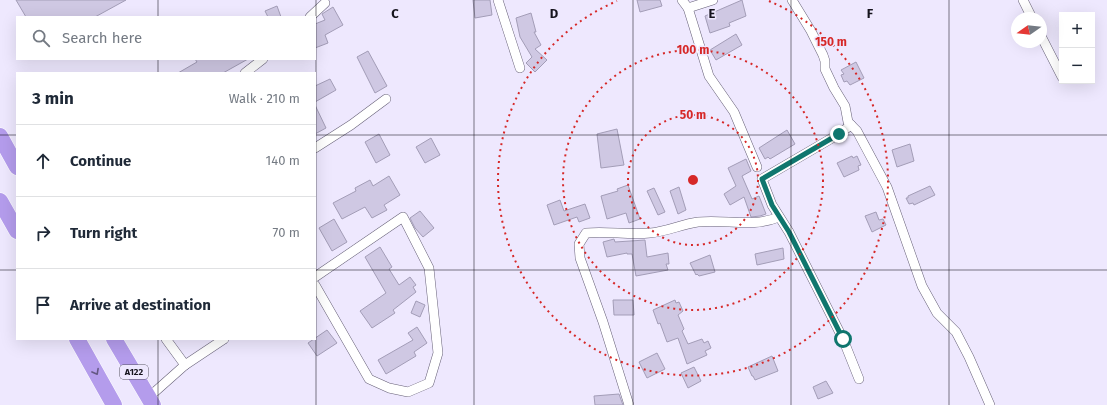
<!DOCTYPE html>
<html lang="en">
<head>
<meta charset="utf-8">
<style>
	:root { --surface:#fff; --page:#f6f6f7; --text:#1f2937; --muted:#747a83; --line:#e0e1e3 }
	body { margin:0; font-family:"Fira Sans",sans-serif; background:var(--page); color:var(--text) }
	.controls { position:absolute; right:12px; top:12px; display:grid; overflow:hidden; border-radius:0px; box-shadow:0 4px 16px #0002 }
	.controls button { width:36px; height:36px; display:grid; place-items:center; padding:0; border:0; border-bottom:1px solid var(--line); background:var(--surface); color:var(--text); font:20px sans-serif }
	.compass { position:absolute; left:1011px; top:12px; width:36px; height:36px; border-radius:50%; background:var(--surface); box-shadow:0 4px 16px #0002; rotate:256deg }
	.stop { position:absolute; width:12px; height:12px; margin:-9px; border:3px solid #0f766e; border-radius:50%; background:#fff }
	.stop.end { background:#0f766e; border-color:#fff; box-shadow:0 1px 4px #0008 }
	.list { margin:0; padding:0; list-style:none }
	h2 { display:flex; justify-content:space-between; align-items:center; height:52px; margin:0; padding:0 16px; font-size:17px }
	h2 small { font-size:13px; font-weight:400; color:var(--muted) }
	.list li { display:grid; grid-template-columns:26px 1fr auto; gap:12px; align-items:center; box-sizing:border-box; height:72px; padding:0 16px; border-top:1px solid var(--line) }
	.list b { display:block; font-size:15px; white-space:nowrap }
	.list em { font-size:13px; font-style:normal; color:var(--muted) }
	.icon { flex:none; width:22px; height:22px; fill:none; stroke:currentColor; stroke-width:2; stroke-linecap:round; stroke-linejoin:round }
	.map { position:relative; flex:none; width:1107px; height:405px; overflow:hidden }
	.search { position:absolute; background:var(--surface); box-shadow:0 4px 16px #0002; left:16px; top:16px; width:300px; height:44px; display:flex; align-items:center; gap:10px; box-sizing:border-box; padding:0 14px; border-radius:0px; color:var(--muted); font-size:15px }
	.panel { position:absolute; background:var(--surface); box-shadow:0 4px 16px #0002; left:16px; top:72px; width:300px; height:268px; border-radius:0px }
	.map>svg:first-child { display:block }
	.building { fill:#cfc8e3; stroke:#a39db7 }
	.lines { fill:none; stroke-linecap:round; stroke-linejoin:round }
	.street-casing { stroke:#676178; stroke-width:10 }
	.highway-casing { stroke:#fff; stroke-width:17 }
	.street { stroke:#fff; stroke-width:9 }
	.highway { stroke:#b49cec; stroke-width:16 }
	.oneway { stroke:#655884 }
	.route { stroke:#0f766e; stroke-width:5 }
	.grid { fill:none; stroke:#16141d; stroke-width:1; stroke-opacity:0.55 }
	.ring { fill:none; stroke:#d62828; stroke-width:2; stroke-dasharray:2 4 }
	.labels { text-anchor:middle; stroke-width:3; stroke-linejoin:round; paint-order:stroke }
	.shield { fill:#eee8fe; stroke:#575460; stroke-width:1 }
	.shield-label { font-size:9px; font-weight:bold; fill:#16141d }
	.grid-label { font-size:13px; text-anchor:middle; font-weight:bold; fill:#16141d; stroke:#eee8fe; stroke-width:3; stroke-linejoin:round; paint-order:stroke }
	.centre { fill:#d62828; stroke:#eee8fe; stroke-width:2 }
	.ring-label { font-size:12px; text-anchor:middle; font-weight:bold; fill:#d62828; stroke:#eee8fe; stroke-width:3; stroke-linejoin:round; paint-order:stroke }
</style>
</head>
<body>
<div class="map">
<svg width="1107" height="405" viewBox="0 0 1107 405">
	<rect width="100%" height="100%" fill="#eee8fe"/>
	<g class="building">
		<path d="M16,0H126L95,17H26Z"/>
		<path d="M473,0H490L492,15L475,18Z"/>
		<path d="M637,0H660L662,6L640,12Z"/>
		<path d="M742,0L746,16L729,23L730,26L710,33L705,16Z"/>
		<path d="M277,6L281,17H268L265,11Z"/>
		<path d="M333,7L343,25L325,35L328,43L315,48V24L325,20L322,14Z"/>
		<path d="M531,13L536,32H534L541,45L535,49L547,60L535,72L526,63L532,57L520,37L516,18Z"/>
		<path d="M736,34L742,45L716,60L710,50Z"/>
		<path d="M368,51L387,86L375,93L357,57Z"/>
		<path d="M195,59H248L223,73H178L197,62Z"/>
		<path d="M856,62L864,78L850,85L847,81L844,82L841,75L844,74L841,70Z"/>
		<path d="M330,79L336,90L315,102V86Z"/>
		<path d="M315,105L326,128L315,134Z"/>
		<path d="M617,129L624,165L601,168L597,134Z"/>
		<path d="M787,130L795,144L770,159L768,157L765,159L759,148Z"/>
		<path d="M379,134L390,155L376,163L365,142Z"/>
		<path d="M431,138L440,155L425,163L416,147Z"/>
		<path d="M910,144L914,161L897,167L892,150Z"/>
		<path d="M852,156L853,158L857,156L861,165L858,166L859,170L844,177L837,163Z"/>
		<path d="M746,159L751,171L742,176L752,199L759,196L766,214L760,216L751,217L744,197L730,205L724,194L736,186L728,168Z"/>
		<path d="M389,176L400,195L384,205L387,210L372,218L365,207L342,219L333,203L356,191L355,188L370,180L373,186Z"/>
		<path d="M628,185L640,219L629,223L626,213L607,219L601,196L618,191L617,189Z"/>
		<path d="M930,186L935,195L914,205L913,203L909,204L906,198H908V196Z"/>
		<path d="M679,187L686,210L678,214L670,191Z"/>
		<path d="M654,188L665,212L658,215L647,191Z"/>
		<path d="M560,200L564,211L585,204L590,218L579,222L577,217L554,225L547,205Z"/>
		<path d="M420,211L434,228L423,237L415,228L410,218Z"/>
		<path d="M876,212L879,220L883,219L886,225L872,232L865,216Z"/>
		<path d="M334,219L347,242L332,251L319,228Z"/>
		<path d="M614,239L615,242L645,240L647,257L668,253L669,264H666L668,270L636,276L632,254H627V253L607,257L603,242Z"/>
		<path d="M380,247L392,267L389,269L399,285L410,277L416,285L413,287L416,292L393,310L395,313L372,328L360,311L386,293L365,257Z"/>
		<path d="M783,248L784,259L757,265L755,254Z"/>
		<path d="M710,255L715,272L699,276L697,274L696,275L690,263Z"/>
		<path d="M613,300H633L634,315H614Z"/>
		<path d="M675,300L676,303L679,302L683,311L678,315L684,329L682,331L688,344L702,339L704,343L708,341L711,348L705,351L707,355L687,364L678,338L667,342L660,323L658,324L653,310Z"/>
		<path d="M416,301L425,305L420,317L411,313Z"/>
		<path d="M417,327L427,343L414,352L416,356L386,374L378,360L413,340L408,333Z"/>
		<path d="M327,330L337,343L317,356L308,343Z"/>
		<path d="M657,353L665,369L647,378L639,362Z"/>
		<path d="M772,356L778,371L755,380L753,376H752L748,367Z"/>
		<path d="M694,367L701,381L688,388L681,373Z"/>
		<path d="M826,381L833,393L818,399L813,387Z"/>
		<path d="M619,394L623,405H595L594,396Z"/>
	</g>
	<g class="lines">
		<g class="street-casing">
			<g id="street">
				<path d="M498,0L520,68"/>
				<path d="M682,0L688,8L693,24L709,76L734,112L757,167"/>
				<path d="M792,0L811,31L823,55L825,61V69L834,88L845,106L848,122L857,131L887,187L922,286L937,313L956,332L969,357L990,405"/>
				<path d="M1023,0L1032,18"/>
				<path d="M688,8L713,0"/>
				<path d="M310,17L325,3"/>
				<path d="M1041,36L1062,77"/>
				<path d="M245,73L263,59"/>
				<path d="M851,125L839,134L762,179L772,205L789,232L843,339L859,379"/>
				<path d="M315,148L351,125L386,99"/>
				<path d="M315,277L403,217L429,268L438,353L429,383L408,392L389,388L369,379L315,285"/>
				<path d="M185,365L224,339"/>
				<path d="M149,397L185,365L166,339"/>
				<path d="M629,405L603,322L580,258L579,244L586,233C607,231 629,235 650,233C666,232 682,224 698,222C726,219 753,228 779,217"/>
			</g>
		</g>
		<g class="highway-casing">
			<g id="highway">
				<path d="M0,136L17,167"/>
				<path d="M0,201L17,231"/>
				<path d="M77,339L114,405"/>
				<path d="M114,339L153,405"/>
			</g>
		</g>
		<use href="#street" class="street"/>
		<use href="#highway" class="highway"/>
	</g>
	<defs><path id="oneway-chevron" d="M-2-3.5L2.5 0L-2 3.5" fill="none" stroke-width="1.6" stroke-linecap="round" stroke-linejoin="round"/></defs>
	<use class="oneway" href="#oneway-chevron" transform="translate(96 372) rotate(61)"/>
	<g class="lines">
		<path class="route" d="M839,134L762,179L772,205L789,232L843,339"/>
	</g>
	<path class="grid" d="M158,0V17M316,0V405M474,0V405M633,0V405M791,0V405M949,0V405M158,59V73M0,135H17M315,135H1107M0,270H17M315,270H1107M158,339V405"/>
	<g class="ring">
		<circle cx="693" cy="180" r="65"/>
		<circle cx="693" cy="180" r="130"/>
		<path d="M769 1A195 195 0 1 1 617 1"/>
	</g>
	<g class="labels">
		<rect class="shield" x="120" y="365" width="28" height="14" rx="3"/>
		<g class="shield-label">
			<text x="134" y="375">A122</text>
		</g>
	</g>
	<g class="grid-label">
		<text x="395" y="18">C</text>
		<text x="554" y="18">D</text>
		<text x="712" y="18">E</text>
		<text x="870" y="18">F</text>
	</g>
	<circle cx="693" cy="180" r="6" class="centre"/>
	<g class="ring-label">
		<text x="831" y="46">150 m</text>
		<text x="693" y="54">100 m</text>
		<text x="693" y="119">50 m</text>
	</g>
</svg>
<div class="controls">
<button>+</button>
<button>−</button>
</div>
<svg class="compass" viewBox="-18 -18 36 36"><path d="M0-13l5 13h-10z" fill="#e53935"/><path d="M0 13l5-13h-10z" fill="#747a83"/></svg>
<div class="stop" style="left:843px;top:339px"></div>
<div class="stop end" style="left:839px;top:134px"></div>
<div class="search"><svg class="icon" aria-label="search" viewBox="0 0 24 24"><circle cx="10" cy="10" r="6"/><path d="M15 15l6 6"/></svg>Search here</div>
<section class="panel">
<h2>3 min<small>Walk · 210 m</small></h2>
<ul class="list">
<li><svg class="icon" aria-label="ahead" viewBox="0 0 24 24"><path d="M12 20V5M6 11l6-6 6 6"/></svg><div><b>Continue</b></div><em>140 m</em></li>
<li><svg class="icon" aria-label="right" viewBox="0 0 24 24"><path d="M7 20v-9h11M14 6l5 5-5 5"/></svg><div><b>Turn right</b></div><em>70 m</em></li>
<li><svg class="icon" aria-label="arrive" viewBox="0 0 24 24"><path d="M6 21V4h12l-3 4 3 4H6"/></svg><div><b>Arrive at destination</b></div></li>
</ul>
</section>
</div>
</body>
</html>
